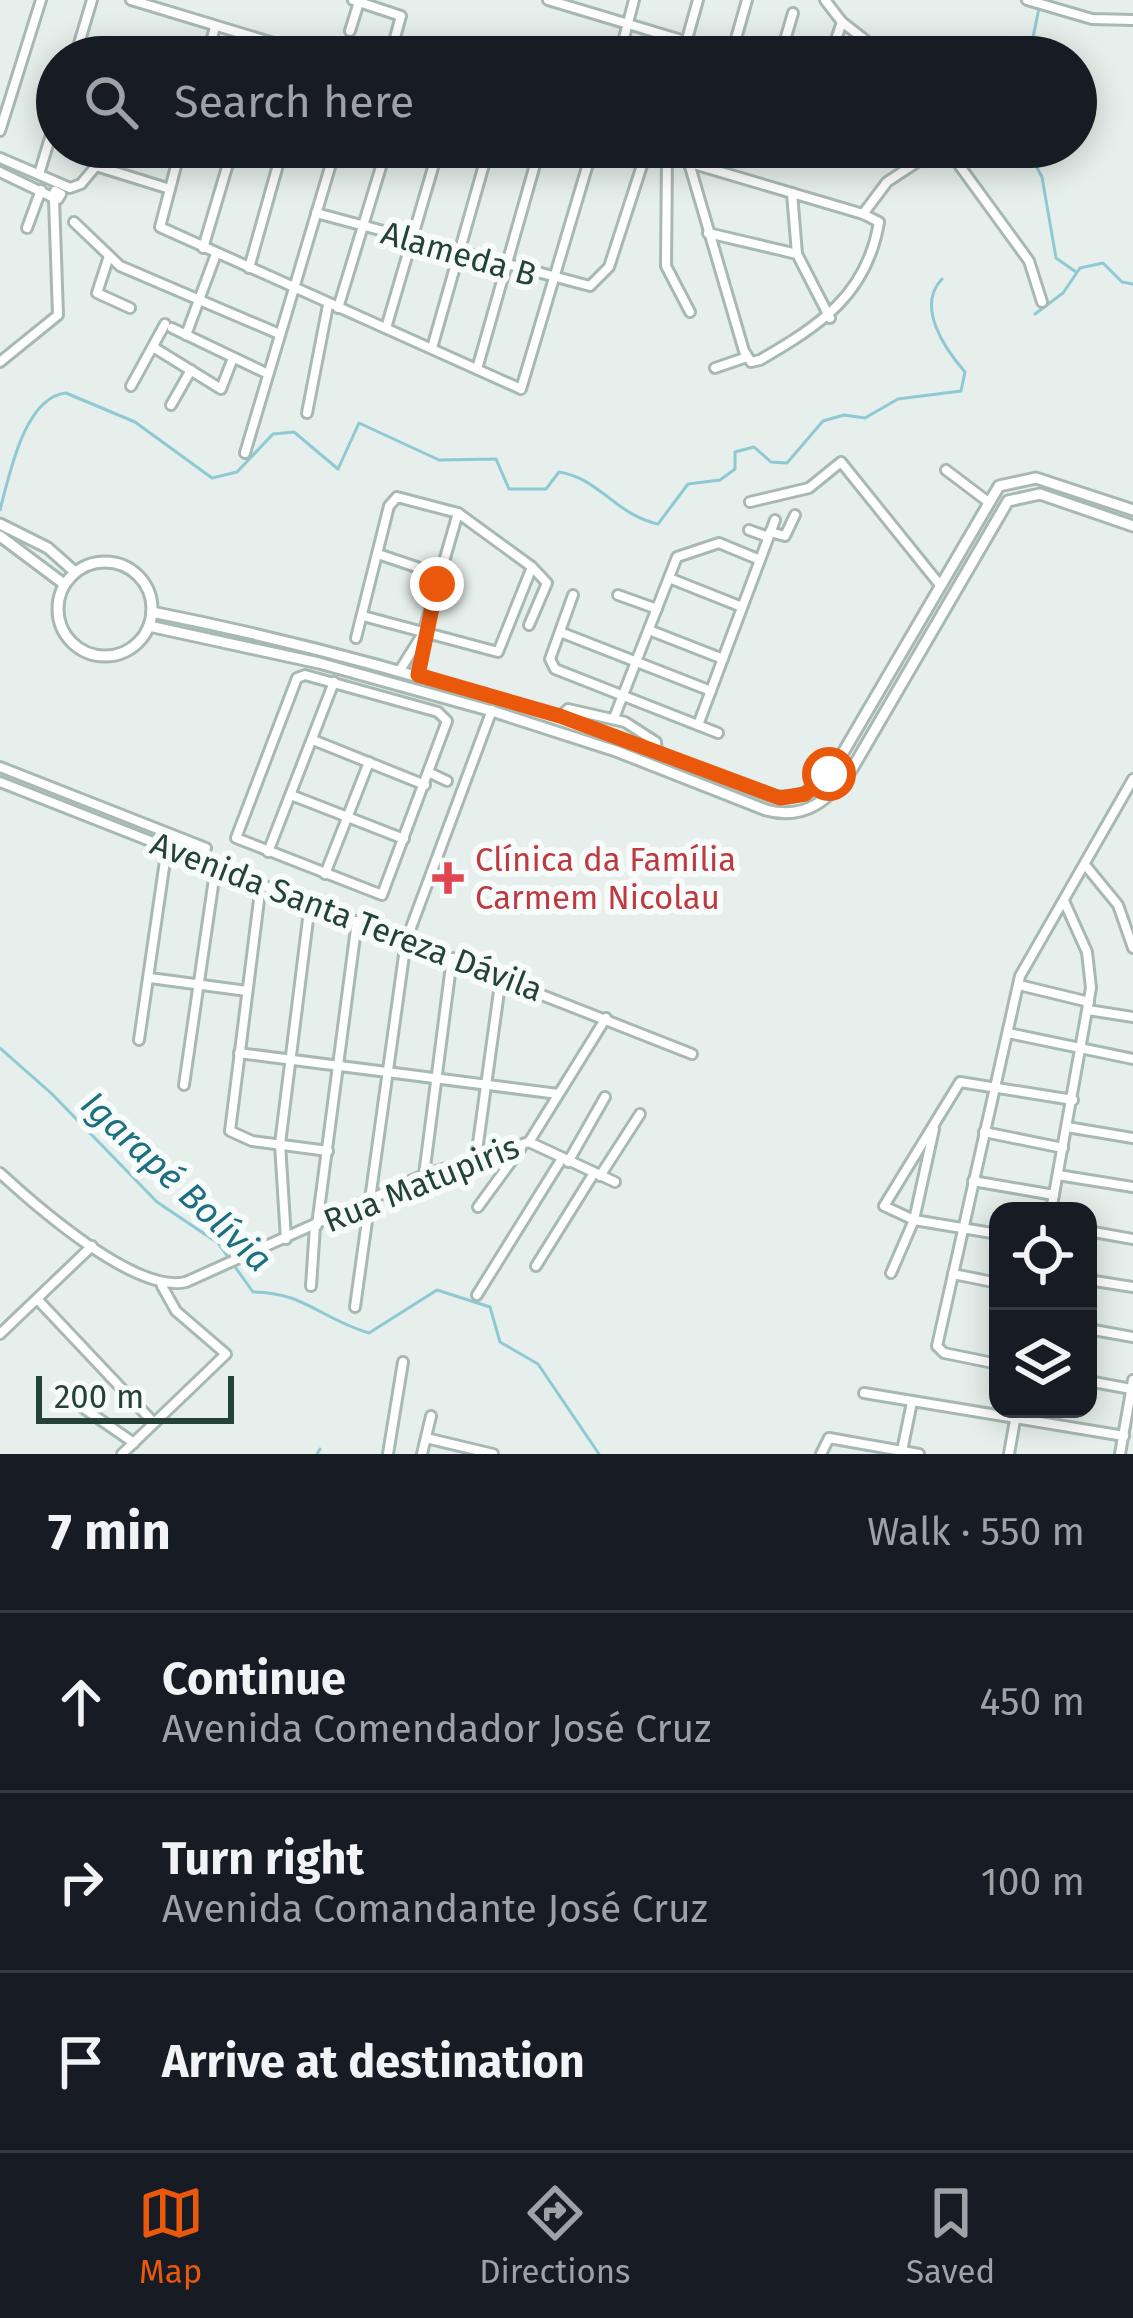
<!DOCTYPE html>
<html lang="en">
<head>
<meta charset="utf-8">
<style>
	:root { --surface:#171b24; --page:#20242c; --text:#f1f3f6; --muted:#9ea1a6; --line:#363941; --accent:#ea580c }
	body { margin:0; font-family:"Fira Sans",sans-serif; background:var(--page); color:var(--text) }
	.controls { position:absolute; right:36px; bottom:36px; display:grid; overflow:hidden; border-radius:24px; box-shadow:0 6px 30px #0003 }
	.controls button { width:108px; height:108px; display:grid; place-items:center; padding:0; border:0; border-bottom:3px solid var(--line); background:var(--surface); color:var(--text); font:60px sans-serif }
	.scale { position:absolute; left:36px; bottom:30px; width:198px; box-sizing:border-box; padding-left:12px; border:6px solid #24423a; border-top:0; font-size:33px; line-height:42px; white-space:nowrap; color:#24423a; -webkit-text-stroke:9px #f7fbf9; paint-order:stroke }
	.stop { position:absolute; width:36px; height:36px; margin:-27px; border:9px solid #ea580c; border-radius:50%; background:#fff }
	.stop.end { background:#ea580c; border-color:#fff; box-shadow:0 3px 12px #0008 }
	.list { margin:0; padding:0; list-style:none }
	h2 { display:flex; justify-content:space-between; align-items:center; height:156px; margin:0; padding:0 48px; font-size:51px }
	h2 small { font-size:39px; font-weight:400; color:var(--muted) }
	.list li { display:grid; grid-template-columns:78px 1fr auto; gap:36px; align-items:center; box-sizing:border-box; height:180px; padding:0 48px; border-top:3px solid var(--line) }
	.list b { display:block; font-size:45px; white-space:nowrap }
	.list p { margin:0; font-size:39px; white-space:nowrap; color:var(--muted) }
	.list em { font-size:39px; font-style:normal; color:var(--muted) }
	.icon { flex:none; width:66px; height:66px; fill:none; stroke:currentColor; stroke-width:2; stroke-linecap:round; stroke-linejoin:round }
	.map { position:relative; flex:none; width:1133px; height:1454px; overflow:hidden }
	.search { position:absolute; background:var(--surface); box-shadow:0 6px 30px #0003; left:36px; right:36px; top:36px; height:132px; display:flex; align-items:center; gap:30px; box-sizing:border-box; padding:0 42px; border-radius:66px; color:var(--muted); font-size:45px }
	.sheet { height:696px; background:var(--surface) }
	nav { display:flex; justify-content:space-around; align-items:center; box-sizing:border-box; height:168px; border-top:3px solid var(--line); background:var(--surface); font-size:33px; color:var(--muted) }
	nav a { display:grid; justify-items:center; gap:6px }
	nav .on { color:var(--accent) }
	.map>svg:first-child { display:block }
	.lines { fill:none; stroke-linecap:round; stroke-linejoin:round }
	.stream { stroke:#8ec9d4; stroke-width:3 }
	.minor-casing { stroke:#a8b8b2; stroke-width:14 }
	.tertiary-casing { stroke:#a8b8b2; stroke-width:15 }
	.minor { stroke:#fff; stroke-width:8 }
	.tertiary { stroke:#fff; stroke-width:9 }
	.route { stroke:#ea580c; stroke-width:15 }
	.health-dot { fill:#e0444e; stroke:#f7fbf9; stroke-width:4.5 }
	.labels { text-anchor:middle; stroke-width:12; stroke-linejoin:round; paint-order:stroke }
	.street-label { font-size:33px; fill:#24423a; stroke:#f7fbf9 }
	.health-label { font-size:33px; fill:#be3a42; stroke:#f7fbf9; text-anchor:start }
	.water-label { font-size:36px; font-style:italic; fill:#1c6f80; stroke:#f7fbf9 }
</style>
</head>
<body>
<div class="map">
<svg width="1133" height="1454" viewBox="0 0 1133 1454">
	<rect width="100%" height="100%" fill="#e6efeb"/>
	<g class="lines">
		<g class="stream">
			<path d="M1029,57L1039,8"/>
			<path d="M1026,147L1042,177L1056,258L1076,272"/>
			<path d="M1035,314L1063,293L1080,268L1103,263L1122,282L1133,284"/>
			<path d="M0,510C9,477 24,397 66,393L135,422L212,478L237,472L273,434L294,432L338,469L359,423L439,460L496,459L509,489H546L559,472C599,478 616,515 658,524L688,484L720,480L735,469V452L754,447L771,462L787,463L823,421L844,415L865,418L898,399L961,391L965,372C944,348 916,306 942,279"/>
			<path d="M0,1048L52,1094L157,1202L218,1243L253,1292C304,1292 321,1319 369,1333L437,1290L490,1307L500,1342L538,1364L599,1454"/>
			<path d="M317,1454L320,1449"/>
		</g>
		<g class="minor-casing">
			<g id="minor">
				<path d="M131,0L320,57"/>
				<path d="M353,0L401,16L393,45"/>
				<path d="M548,0L738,57"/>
				<path d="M825,0L842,22L887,57"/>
				<path d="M1027,0L1092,19L1133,20"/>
				<path d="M350,31L359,2"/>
				<path d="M731,56L747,0"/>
				<path d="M75,57L92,0"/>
				<path d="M207,57L215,27"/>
				<path d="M619,57L634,0"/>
				<path d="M682,57L698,0"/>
				<path d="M780,57L793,13"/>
				<path d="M830,57L842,22"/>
				<path d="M0,131L41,0"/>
				<path d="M181,147L160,227L521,389L593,147"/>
				<path d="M245,147L280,157"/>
				<path d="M636,147L863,214L879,222C867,295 820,325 760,360L751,362L744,351L689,163"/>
				<path d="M802,147L840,158L851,147"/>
				<path d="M946,147L1029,261L1042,302"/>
				<path d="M667,156L666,266L690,312"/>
				<path d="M0,158L70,188L81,184L96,166L170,189"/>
				<path d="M0,172L52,197"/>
				<path d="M39,174L57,115"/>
				<path d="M55,191L61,194L58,199L52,197Z"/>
				<path d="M792,193L797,254L830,318"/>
				<path d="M316,213L590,286L609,267L647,150"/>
				<path d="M863,214L887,182L940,147"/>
				<path d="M74,222L120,266L277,333"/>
				<path d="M27,228L41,190"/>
				<path d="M708,233L797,254"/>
				<path d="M203,248L233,147"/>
				<path d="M109,256L97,293L130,308"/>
				<path d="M249,268L283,147"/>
				<path d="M338,308L387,147"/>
				<path d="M172,328L268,374"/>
				<path d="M386,328L439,147"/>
				<path d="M186,335L216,254"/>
				<path d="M153,347L221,389L233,358"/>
				<path d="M432,348L489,147"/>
				<path d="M0,362L58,315L54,199"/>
				<path d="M715,368L747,357"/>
				<path d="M477,369L540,147"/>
				<path d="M131,386L165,324"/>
				<path d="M171,405L191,370"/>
				<path d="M307,413L328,305"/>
				<path d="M245,453L336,147"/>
				<path d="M946,470L987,501"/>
				<path d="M750,502L809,488L841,462L940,585"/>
				<path d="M749,530L768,537"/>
				<path d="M770,532L785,536L795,515"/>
				<path d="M378,554L440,575"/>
				<path d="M669,578L742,607"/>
				<path d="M573,595L550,659L555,669L718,733"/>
				<path d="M618,595L657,609"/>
				<path d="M529,625L547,583L532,567"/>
				<path d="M649,630L723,659"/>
				<path d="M560,632L711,691"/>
				<path d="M356,638L389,506L397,497L458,513L532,567L498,652L363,616"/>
				<path d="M400,670L422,635"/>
				<path d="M305,675L438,712L447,721L382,895L236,838L297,678Z"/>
				<path d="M418,675L419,648L458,513"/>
				<path d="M560,717L568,709L625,722L656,742L657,752"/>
				<path d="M614,718L677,557L719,543L760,560"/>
				<path d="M698,725L775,520"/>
				<path d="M313,740L425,785"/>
				<path d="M0,767L206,848"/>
				<path d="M430,773L447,781"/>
				<path d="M0,782L692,1054"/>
				<path d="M291,795L404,839"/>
				<path d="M268,852L334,682"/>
				<path d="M1086,866L1118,905L1133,948"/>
				<path d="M325,874L369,762"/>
				<path d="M261,884L230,1131L252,1141L328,1151"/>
				<path d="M150,978L247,991"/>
				<path d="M1019,985L1089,1002"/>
				<path d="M1088,1010L1133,1017"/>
				<path d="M1008,1033L1133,1059"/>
				<path d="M139,1040L167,847"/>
				<path d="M239,1053L558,1094"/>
				<path d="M184,1085L216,865"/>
				<path d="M1067,1127L1133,1138"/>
				<path d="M984,1132L1063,1148"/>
				<path d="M529,1142L615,1182"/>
				<path d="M476,1158L501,977"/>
				<path d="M568,1162L605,1097"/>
				<path d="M0,1173C37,1207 136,1294 186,1282L424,1175L529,1142L606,1018"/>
				<path d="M424,1175L452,958"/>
				<path d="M1058,1175L1133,1187"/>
				<path d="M600,1176L640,1114"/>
				<path d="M973,1181L1054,1195"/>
				<path d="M478,1207L521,1148"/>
				<path d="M1051,1211L1091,988L1087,952L1064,901"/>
				<path d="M317,1225L357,921"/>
				<path d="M1088,1231L1133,1239"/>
				<path d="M998,1234L914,1220L884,1206L960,1082L1073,1100"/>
				<path d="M286,1239L280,1144L310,903"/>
				<path d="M536,1266L594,1173"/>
				<path d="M891,1273L914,1220L934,1129"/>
				<path d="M953,1274L998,1283"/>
				<path d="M1088,1280L1133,1287"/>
				<path d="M311,1286L315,1226"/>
				<path d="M477,1295L561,1160"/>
				<path d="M38,1300L154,1423"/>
				<path d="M355,1307L406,941L492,710"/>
				<path d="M1088,1329L1133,1337"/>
				<path d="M0,1334L92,1246"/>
				<path d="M998,1364L944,1353L937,1346L1020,976L1133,779"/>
				<path d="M1088,1381L1131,1389"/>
				<path d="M864,1393L1124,1436"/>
				<path d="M79,1405L134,1443"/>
				<path d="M426,1438L493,1454"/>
				<path d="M902,1451L912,1402"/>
				<path d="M122,1454L226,1354L176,1311L162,1286"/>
				<path d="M388,1454L403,1362"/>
				<path d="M422,1454L431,1416"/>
				<path d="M821,1454L829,1438L919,1454"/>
				<path d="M1009,1454L1017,1409"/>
				<path d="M1120,1454L1133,1380"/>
			</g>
		</g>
		<g class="tertiary-casing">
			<g id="tertiary">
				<path d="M0,524L48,548L75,572"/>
				<path d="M0,536L64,584"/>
				<circle cx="105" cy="609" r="47"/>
				<path d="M152,612C364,654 567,717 769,795C800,803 819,788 837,763L999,486L1036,478L1133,510"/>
				<path d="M149,626L319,663L492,711L616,751L766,810C806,821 829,799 852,769L1008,501L1040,494L1133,526"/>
			</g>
		</g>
		<use href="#minor" class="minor"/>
		<use href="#tertiary" class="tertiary"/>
	</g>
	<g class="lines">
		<path class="route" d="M437,584L418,675L560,716L780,798L805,794L829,774"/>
	</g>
	<path class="health-dot" d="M442 860h12v12h12v12h-12v12h-12v-12h-12v-12h12z"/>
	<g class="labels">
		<g class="street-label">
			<text transform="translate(459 253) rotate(16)" y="12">Alameda B</text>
			<text transform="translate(347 916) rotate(21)" y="12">Avenida Santa Tereza Dávila</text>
			<text transform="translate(421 1183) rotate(-22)" y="12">Rua Matupiris</text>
		</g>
		<g class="health-label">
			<text x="475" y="871">Clínica da Família<tspan x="475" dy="38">Carmem Nicolau</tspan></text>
		</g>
		<g class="water-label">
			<text transform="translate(177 1181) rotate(43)" y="13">Igarapé Bolívia</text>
		</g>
	</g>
</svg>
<div class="controls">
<button><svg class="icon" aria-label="locate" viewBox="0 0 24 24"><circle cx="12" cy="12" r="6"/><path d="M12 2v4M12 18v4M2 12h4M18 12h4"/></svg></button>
<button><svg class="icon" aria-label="layers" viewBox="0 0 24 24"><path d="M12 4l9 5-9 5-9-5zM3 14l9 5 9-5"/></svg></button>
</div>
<div class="scale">200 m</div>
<div class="stop" style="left:829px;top:774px"></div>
<div class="stop end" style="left:437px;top:584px"></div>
<div class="search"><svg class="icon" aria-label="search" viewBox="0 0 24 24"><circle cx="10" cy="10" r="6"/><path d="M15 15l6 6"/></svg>Search here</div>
</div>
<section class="sheet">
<h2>7 min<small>Walk · 550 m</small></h2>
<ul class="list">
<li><svg class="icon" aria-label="ahead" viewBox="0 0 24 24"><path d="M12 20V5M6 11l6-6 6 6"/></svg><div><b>Continue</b><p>Avenida Comendador José Cruz</p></div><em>450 m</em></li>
<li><svg class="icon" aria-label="right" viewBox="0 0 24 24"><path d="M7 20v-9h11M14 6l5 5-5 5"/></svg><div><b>Turn right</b><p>Avenida Comandante José Cruz</p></div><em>100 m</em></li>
<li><svg class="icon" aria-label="arrive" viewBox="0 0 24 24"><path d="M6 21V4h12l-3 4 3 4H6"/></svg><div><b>Arrive at destination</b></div></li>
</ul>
</section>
<nav>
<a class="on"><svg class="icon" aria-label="map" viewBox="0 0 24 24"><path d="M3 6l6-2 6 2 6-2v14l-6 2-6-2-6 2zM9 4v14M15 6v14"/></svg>Map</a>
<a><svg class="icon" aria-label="directions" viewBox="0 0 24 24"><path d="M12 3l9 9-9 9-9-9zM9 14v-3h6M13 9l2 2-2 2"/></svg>Directions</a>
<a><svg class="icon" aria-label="saved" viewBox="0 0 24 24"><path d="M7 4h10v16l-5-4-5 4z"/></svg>Saved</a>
</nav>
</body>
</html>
